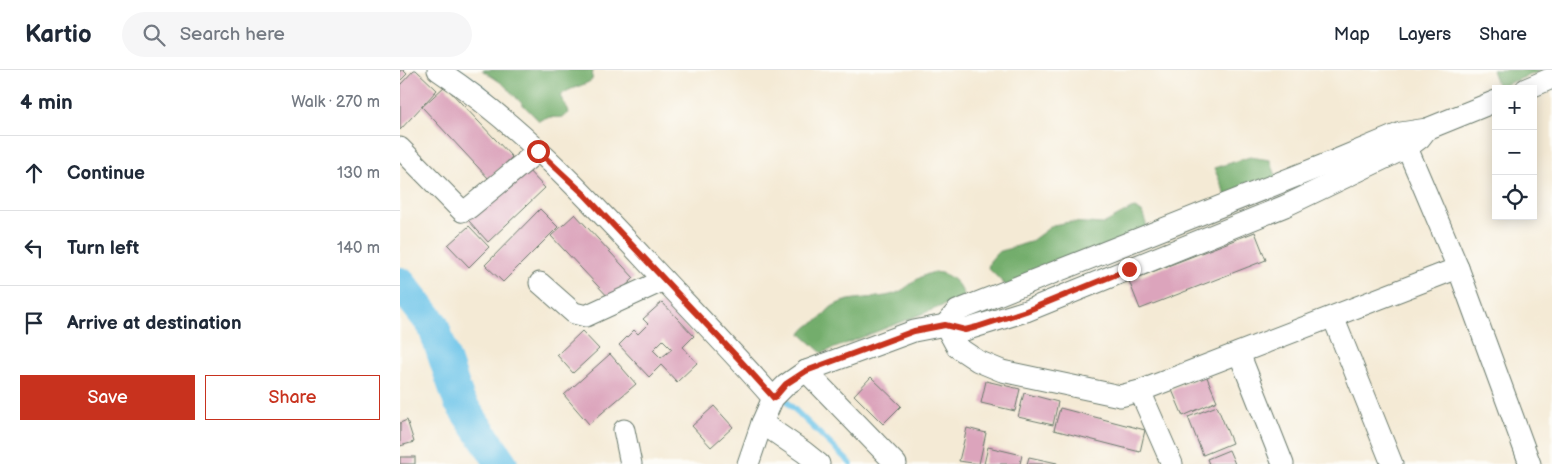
<!DOCTYPE html>
<html lang="en">
<head>
<meta charset="utf-8">
<style>
	:root { --surface:#fff; --page:#f6f6f7; --text:#1f2937; --muted:#747a83; --line:#e0e1e3; --accent:#c8321e }
	body { margin:0; font-family:"Balsamiq Sans",sans-serif; background:var(--page); color:var(--text) }
	.controls { position:absolute; right:15px; top:15px; display:grid; overflow:hidden; border-radius:0px; box-shadow:0 2px 12px #0003 }
	.controls button { width:45px; height:45px; display:grid; place-items:center; padding:0; border:0; border-bottom:1px solid var(--line); background:var(--surface); color:var(--text); font:25px sans-serif }
	.stop { position:absolute; width:15px; height:15px; margin:-11px; border:4px solid #c8321e; border-radius:50%; background:#fff }
	.stop.end { background:#c8321e; border-color:#fff; box-shadow:0 1px 5px #0008 }
	.list { margin:0; padding:0; list-style:none }
	h2 { display:flex; justify-content:space-between; align-items:center; height:65px; margin:0; padding:0 20px; font-size:21px }
	h2 small { font-size:16px; font-weight:400; color:var(--muted) }
	.list li { display:grid; grid-template-columns:32px 1fr auto; gap:15px; align-items:center; box-sizing:border-box; height:75px; padding:0 20px; border-top:1px solid var(--line) }
	.list b { display:block; font-size:19px; white-space:nowrap }
	.list em { font-size:16px; font-style:normal; color:var(--muted) }
	.actions { display:flex; gap:10px; padding:15px 20px }
	.actions a { flex:1; padding:11px 0; border:1px solid var(--accent); border-radius:0px; text-align:center; font-size:18px; color:var(--accent) }
	.actions .main { background:var(--accent); color:#fff }
	.icon { flex:none; width:28px; height:28px; fill:none; stroke:currentColor; stroke-width:2; stroke-linecap:round; stroke-linejoin:round }
	.map { position:relative; flex:none; width:1152px; height:394px; overflow:hidden }
	header { display:flex; align-items:center; gap:30px; box-sizing:border-box; height:70px; padding:0 25px; background:var(--surface); border-bottom:1px solid var(--line) }
	header strong { font-size:24px }
	nav { display:flex; gap:28px; margin-inline-start:auto; font-size:18px }
	.search { width:350px; height:45px; background:var(--page); display:flex; align-items:center; gap:12px; box-sizing:border-box; padding:0 18px; border-radius:28px; color:var(--muted); font-size:19px }
	main { display:flex }
	aside { flex:1; background:var(--surface) }
	.map>svg:first-child { display:block }
	.forest { fill:#73ad6c; stroke:#497550 }
	.lines { fill:none; stroke-linecap:round; stroke-linejoin:round }
	.stream { stroke:#6cc4e9; stroke-width:5.5 }
	.river { stroke:#6cc4e9; stroke-width:32 }
	.building { fill:#dca4bc; fill-rule:evenodd }
	.minor-casing { stroke:#6a7a6c; stroke-width:23 }
	.minor { stroke:#fff; stroke-width:21 }
	.route { stroke:#c8321e; stroke-width:6 }
</style>
</head>
<body>
<header>
<strong>Kartio</strong>
<div class="search"><svg class="icon" aria-label="search" viewBox="0 0 24 24"><circle cx="10" cy="10" r="6"/><path d="M15 15l6 6"/></svg>Search here</div>
<nav><a>Map</a><a>Layers</a><a>Share</a></nav>
</header>
<main>
<aside>
<h2>4 min<small>Walk · 270 m</small></h2>
<ul class="list">
<li><svg class="icon" aria-label="ahead" viewBox="0 0 24 24"><path d="M12 20V5M6 11l6-6 6 6"/></svg><div><b>Continue</b></div><em>130 m</em></li>
<li><svg class="icon" aria-label="left" viewBox="0 0 24 24"><path d="M17 20v-9H6M10 6l-5 5 5 5"/></svg><div><b>Turn left</b></div><em>140 m</em></li>
<li><svg class="icon" aria-label="arrive" viewBox="0 0 24 24"><path d="M6 21V4h12l-3 4 3 4H6"/></svg><div><b>Arrive at destination</b></div></li>
</ul>
<div class="actions"><a class="main">Save</a><a>Share</a></div>
</aside>
<div class="map">
<svg width="1152" height="394" viewBox="0 0 1152 394">
	<rect width="100%" height="100%" fill="#fdfcf7"/>
	<filter id="ink" filterUnits="userSpaceOnUse"><feTurbulence type="fractalNoise" baseFrequency=".02" numOctaves="2"/><feDisplacementMap in="SourceGraphic" scale="10" xChannelSelector="R" yChannelSelector="G"/><feConvolveMatrix kernelMatrix="1 2 1 2 8 2 1 2 1" color-interpolation-filters="sRGB"/></filter>
	<filter id="wash" filterUnits="userSpaceOnUse"><feTurbulence type="fractalNoise" baseFrequency=".0096" numOctaves="4" result="noise"/><feDisplacementMap in="SourceGraphic" scale="20" xChannelSelector="R" yChannelSelector="G"/><feGaussianBlur stdDeviation="1.12" result="paint"/><feColorMatrix in="noise" values="0 0 0 0 0 0 0 0 0 0 0 0 0 0 0 0 0 1.4 0 .05"/><feComposite in="paint" operator="in"/></filter>
	<g filter="url(#wash)">
		<rect width="100%" height="100%" fill="#f4ead5"/>
		<g class="forest">
			<path d="M82,0H193L192,10C182,17 170,17 160,26L168,39L169,43C157,53 151,42 139,51L103,14Z"/>
			<path d="M1092,0H1144L1098,17Z"/>
			<path d="M850,87L870,90L877,108L827,128L814,98Z"/>
			<path d="M735,138L742,142L749,162L607,217L588,198L590,191L598,182L630,172L653,155L669,152L703,154L731,139Z"/>
			<path d="M535,202C550,203 560,214 565,227L422,283L401,264C407,254 414,254 422,247C426,243 428,239 433,236C451,225 475,230 494,224C509,219 515,206 535,202Z"/>
		</g>
		<g class="lines">
			<g class="stream">
				<path d="M56,0L69,8L101,34"/>
				<path d="M382,325L390,335L451,394"/>
			</g>
			<path class="river" d="M0,213L33,255L59,331L102,394"/>
		</g>
		<g id="blocks">
			<g class="building">
				<path d="M0,0H3L7,4L0,11Z"/>
				<path d="M14,0H16L37,20L0,60V15Z"/>
				<path d="M45,16L112,87L89,109L22,37Z"/>
				<path d="M125,97L145,118L88,172L68,150Z"/>
				<path d="M140,139L158,157L103,212L85,195Z"/>
				<path d="M175,144L234,208L211,230L151,166Z"/>
				<path d="M69,156L89,177L69,197L48,175Z"/>
				<path d="M855,162L866,190L740,239L729,211Z"/>
				<path d="M262,232L294,266L283,277L297,293L277,312L261,295L249,307L219,275L234,260L238,264L248,254L243,249ZM263,270L272,279L261,288L253,280Z"/>
				<path d="M182,261L199,279L173,303L157,285Z"/>
				<path d="M210,284L236,314L189,354L164,325Z"/>
				<path d="M806,305L817,331L783,346L772,320Z"/>
				<path d="M471,307L501,336L483,354L454,325Z"/>
				<path d="M586,311L620,319L615,341L581,333Z"/>
				<path d="M624,323L658,332L653,355L618,347Z"/>
				<path d="M314,336L333,357L311,377L292,356Z"/>
				<path d="M817,336L832,373L803,385L788,347Z"/>
				<path d="M660,338L745,360L740,382L654,360Z"/>
				<path d="M7,350L14,372L0,376V353Z"/>
				<path d="M567,358L586,363L579,394L559,391Z"/>
				<path d="M588,377L622,385L620,394H584Z"/>
				<path d="M829,380L835,394H809L807,389Z"/>
				<rect x="0" y="387" width="15" height="7"/>
				<path d="M629,387L657,393V394H627Z"/>
			</g>
		</g>
	</g>
	<g filter="url(#ink)">
		<use href="#blocks" fill-opacity="0" stroke="#6a7a6c" stroke-width="1"/>
		<g class="lines">
			<g class="minor-casing">
				<g id="minor">
					<path d="M38,0C118,53 185,125 250,195C291,239 333,282 373,328"/>
					<path d="M1126,19L1152,8"/>
					<path d="M1002,66L1058,198L1130,394"/>
					<path d="M0,78L62,141L69,138L138,81"/>
					<path d="M140,213L174,243L186,246L264,210"/>
					<path d="M933,247L992,394"/>
					<path d="M545,255L557,241L934,91L1001,63L1027,59L1096,31"/>
					<path d="M545,255L557,277L578,291L602,301L720,326L740,321L1058,198"/>
					<path d="M839,283L883,394"/>
					<path d="M406,301L496,394"/>
					<path d="M740,321L772,394"/>
					<path d="M362,353L404,382L419,394"/>
					<path d="M224,360L231,394"/>
					<path d="M348,394L362,353L373,328L386,315L406,301L514,261L545,255L565,260L626,241L885,136L1008,77L1020,68L1027,59"/>
				</g>
			</g>
			<use href="#minor" class="minor"/>
		</g>
	</g>
	<g class="lines" filter="url(#ink)">
		<path class="route" d="M138,81L184,124L338,288L374,328L386,314L406,301L514,261L545,255L565,260L577,257L626,241L729,199"/>
	</g>
</svg>
<div class="controls">
<button>+</button>
<button>−</button>
<button><svg class="icon" aria-label="locate" viewBox="0 0 24 24"><circle cx="12" cy="12" r="6"/><path d="M12 2v4M12 18v4M2 12h4M18 12h4"/></svg></button>
</div>
<div class="stop" style="left:138px;top:81px"></div>
<div class="stop end" style="left:729px;top:199px"></div>
</div>
</main>
</body>
</html>
